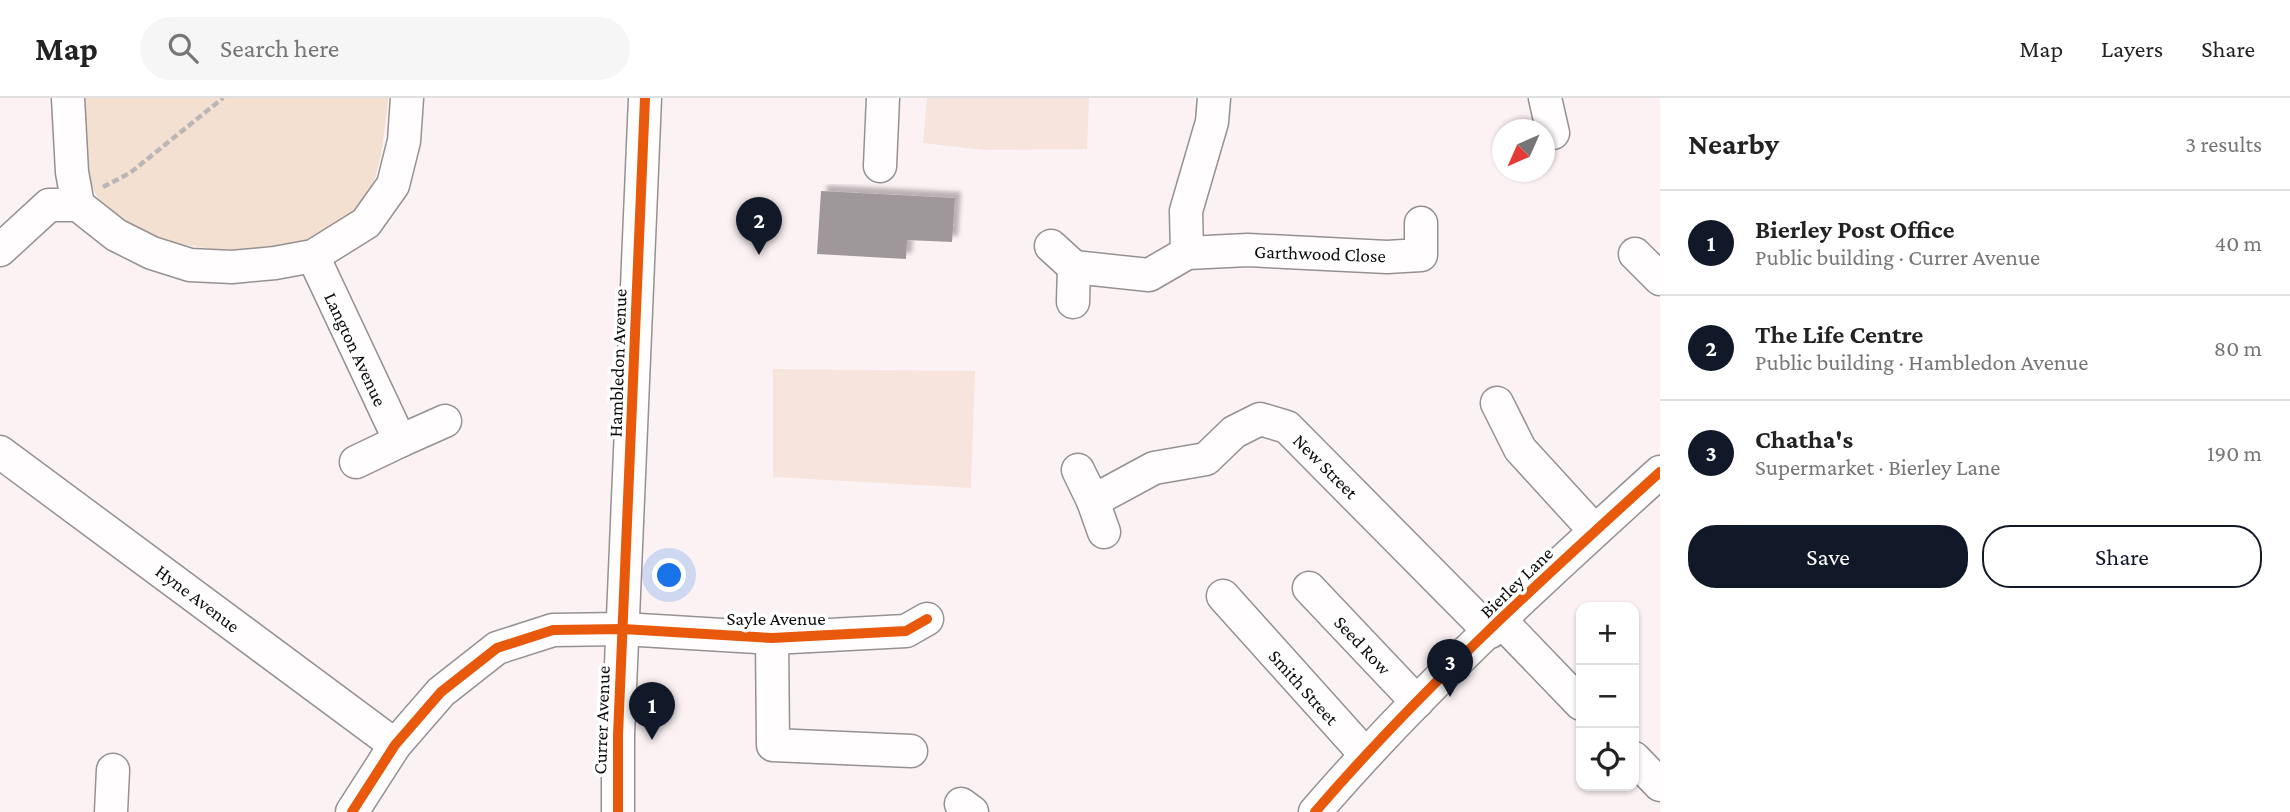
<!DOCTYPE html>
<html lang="en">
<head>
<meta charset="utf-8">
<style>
	:root { --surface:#fff; --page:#f6f6f6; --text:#222; --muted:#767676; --line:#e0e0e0; --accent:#111827 }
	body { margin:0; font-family:"Crimson Pro",serif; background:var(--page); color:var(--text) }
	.controls { position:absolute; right:21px; bottom:21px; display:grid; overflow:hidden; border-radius:14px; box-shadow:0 2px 5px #0004 }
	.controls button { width:63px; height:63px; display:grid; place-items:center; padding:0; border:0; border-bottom:2px solid var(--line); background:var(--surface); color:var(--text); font:35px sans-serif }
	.compass { position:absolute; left:1492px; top:21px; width:63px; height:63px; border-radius:50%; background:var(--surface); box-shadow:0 2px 5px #0004; rotate:225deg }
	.you { position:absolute; left:670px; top:478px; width:24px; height:24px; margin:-18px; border:5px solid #fff; border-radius:50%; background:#1a73e8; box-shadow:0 0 0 10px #1a73e833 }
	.badge { display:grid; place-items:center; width:46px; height:46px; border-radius:50%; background:var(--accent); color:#fff; font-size:23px; font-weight:700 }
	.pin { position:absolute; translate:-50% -58px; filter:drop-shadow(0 2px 4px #0008) }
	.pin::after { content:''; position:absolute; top:37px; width:24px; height:21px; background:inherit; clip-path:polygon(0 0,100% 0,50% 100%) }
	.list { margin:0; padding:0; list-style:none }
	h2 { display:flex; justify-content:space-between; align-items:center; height:91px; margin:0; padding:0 28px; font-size:30px }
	h2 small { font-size:23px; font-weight:400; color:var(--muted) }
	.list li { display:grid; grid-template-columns:46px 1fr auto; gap:21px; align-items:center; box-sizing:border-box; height:105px; padding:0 28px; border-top:2px solid var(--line) }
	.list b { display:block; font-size:26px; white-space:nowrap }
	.list p { margin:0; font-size:23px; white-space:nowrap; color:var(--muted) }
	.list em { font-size:23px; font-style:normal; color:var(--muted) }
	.actions { display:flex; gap:14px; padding:21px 28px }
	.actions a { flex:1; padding:16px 0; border:2px solid var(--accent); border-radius:28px; text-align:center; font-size:24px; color:var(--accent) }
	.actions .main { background:var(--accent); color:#fff }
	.icon { flex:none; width:38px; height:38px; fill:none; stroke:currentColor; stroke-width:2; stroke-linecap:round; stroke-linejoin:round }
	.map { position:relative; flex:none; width:1660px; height:714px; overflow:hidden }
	header { display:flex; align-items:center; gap:42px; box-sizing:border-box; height:98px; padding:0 35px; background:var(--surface); border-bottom:2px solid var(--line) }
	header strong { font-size:33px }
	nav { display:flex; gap:38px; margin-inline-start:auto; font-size:24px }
	.search { width:490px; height:63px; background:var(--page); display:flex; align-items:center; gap:18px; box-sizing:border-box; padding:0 24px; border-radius:38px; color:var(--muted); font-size:26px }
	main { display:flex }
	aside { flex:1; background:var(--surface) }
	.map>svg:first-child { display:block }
	.green { fill:#f4e0d1 }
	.pitch { fill:#f7e4dc }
	.building { fill:#9f989a; filter:url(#shadow) }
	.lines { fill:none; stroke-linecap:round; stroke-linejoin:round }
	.minor-casing { stroke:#959192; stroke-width:35 }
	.path { stroke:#b8b6b7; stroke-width:4.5; stroke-dasharray:7 3.5; stroke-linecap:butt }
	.minor { stroke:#fffdfd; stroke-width:32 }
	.cycleway-casing { stroke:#fff; stroke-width:15 }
	.cycleway { stroke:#e8590c; stroke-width:10 }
	.labels { text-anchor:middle; stroke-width:7; stroke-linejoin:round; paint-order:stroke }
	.street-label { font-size:19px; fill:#0e0e0e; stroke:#fff }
</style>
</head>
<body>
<header>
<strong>Map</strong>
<div class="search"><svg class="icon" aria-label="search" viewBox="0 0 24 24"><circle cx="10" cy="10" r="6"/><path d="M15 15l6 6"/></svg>Search here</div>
<nav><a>Map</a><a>Layers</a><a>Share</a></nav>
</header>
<main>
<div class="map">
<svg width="1660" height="714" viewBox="0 0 1660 714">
	<defs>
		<filter id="shadow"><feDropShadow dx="6" dy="-6" stdDeviation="2" flood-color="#0004"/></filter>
	</defs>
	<rect width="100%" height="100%" fill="#fcf2f4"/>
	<path class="green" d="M75,0H388V5C383,40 382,88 354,115C344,124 327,138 315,142C255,161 148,156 103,106C81,82 76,32 75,0Z"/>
	<g class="pitch">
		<path d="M927,0H1089L1087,51L984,52L923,45Z"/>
		<path d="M773,271L975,273L971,390L773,379Z"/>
	</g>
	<path class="building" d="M821,93L955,100L952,144L907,142L906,161L817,156Z"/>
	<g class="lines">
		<g class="minor-casing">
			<g id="minor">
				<path d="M68,0L72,74L78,107"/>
				<path d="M1214,0L1212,24L1186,113L1187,155L1248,152L1387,159L1421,157V125"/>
				<path d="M1545,0L1553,35"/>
				<path d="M880,68L883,0"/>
				<path d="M1051,148L1074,169"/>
				<path d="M0,152L49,107H78L116,137L152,155L190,167L232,169L275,165L313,158L366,125L393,87L404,43L407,0"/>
				<path d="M1635,156L1660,181"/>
				<path d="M313,158L400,343L356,364"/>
				<path d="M1073,204L1074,169L1149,177L1187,155"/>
				<path d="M1497,305L1520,351L1595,433"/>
				<path d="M400,343L445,323"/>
				<path d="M0,354L395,647"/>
				<path d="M1078,372L1093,403"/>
				<path d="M1104,434L1093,403L1154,370L1206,361L1234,334L1260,321L1287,329L1490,534"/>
				<path d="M1309,490L1417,604"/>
				<path d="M1223,498L1365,656"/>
				<path d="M1501,523L1581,606"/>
				<path d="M772,540L773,647L911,653"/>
				<path d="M1634,660L1660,687"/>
				<path d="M961,706L972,714"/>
				<path d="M111,714L113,672"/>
				<path d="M352,714L395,647L441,594L497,550L553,532L623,531L772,540L906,533L927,521"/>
				<path d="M618,714V637L645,0"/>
				<path d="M1315,714C1420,592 1541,482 1660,374"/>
			</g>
		</g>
		<path class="path" d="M103,89L130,75L223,0"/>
		<use href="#minor" class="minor"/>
		<g class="cycleway-casing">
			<g id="cycleway">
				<path d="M352,714L395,647L441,594L497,550L553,532L623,531L772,540L906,533L927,521"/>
				<path d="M618,714V637L645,0"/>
				<path d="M1315,714C1420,592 1541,482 1660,374"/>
			</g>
		</g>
		<use href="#cycleway" class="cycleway"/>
	</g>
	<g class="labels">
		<g class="street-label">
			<text transform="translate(1320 155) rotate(2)" y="7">Garthwood Close</text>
			<text transform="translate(356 251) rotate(65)" y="7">Langton Avenue</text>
			<text transform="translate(617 265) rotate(-88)" y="7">Hambledon Avenue</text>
			<text transform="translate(1326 368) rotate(45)" y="7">New Street</text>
			<text transform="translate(1516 484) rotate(-44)" y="7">Bierley Lane</text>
			<text transform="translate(198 500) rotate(37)" y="7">Hyne Avenue</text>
			<text x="776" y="527">Sayle Avenue</text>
			<text transform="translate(1363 547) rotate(47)" y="7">Seed Row</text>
			<text transform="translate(1304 589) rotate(48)" y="7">Smith Street</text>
			<text transform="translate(601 622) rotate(-88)" y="7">Currer Avenue</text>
		</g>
	</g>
</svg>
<div class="controls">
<button>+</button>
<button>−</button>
<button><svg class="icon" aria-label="locate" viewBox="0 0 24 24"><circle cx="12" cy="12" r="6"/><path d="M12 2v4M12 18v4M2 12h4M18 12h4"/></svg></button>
</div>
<svg class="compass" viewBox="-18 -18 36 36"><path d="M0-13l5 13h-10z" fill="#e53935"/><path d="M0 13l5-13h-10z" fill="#767676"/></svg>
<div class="you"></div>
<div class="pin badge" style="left:652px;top:642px">1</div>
<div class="pin badge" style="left:759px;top:157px">2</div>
<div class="pin badge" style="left:1450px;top:599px">3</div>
</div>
<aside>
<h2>Nearby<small>3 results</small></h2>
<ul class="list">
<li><span class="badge">1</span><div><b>Bierley Post Office</b><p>Public building · Currer Avenue</p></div><em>40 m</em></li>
<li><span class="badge">2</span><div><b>The Life Centre</b><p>Public building · Hambledon Avenue</p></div><em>80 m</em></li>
<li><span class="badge">3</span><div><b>Chatha's</b><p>Supermarket · Bierley Lane</p></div><em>190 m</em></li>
</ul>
<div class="actions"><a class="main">Save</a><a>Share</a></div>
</aside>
</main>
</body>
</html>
